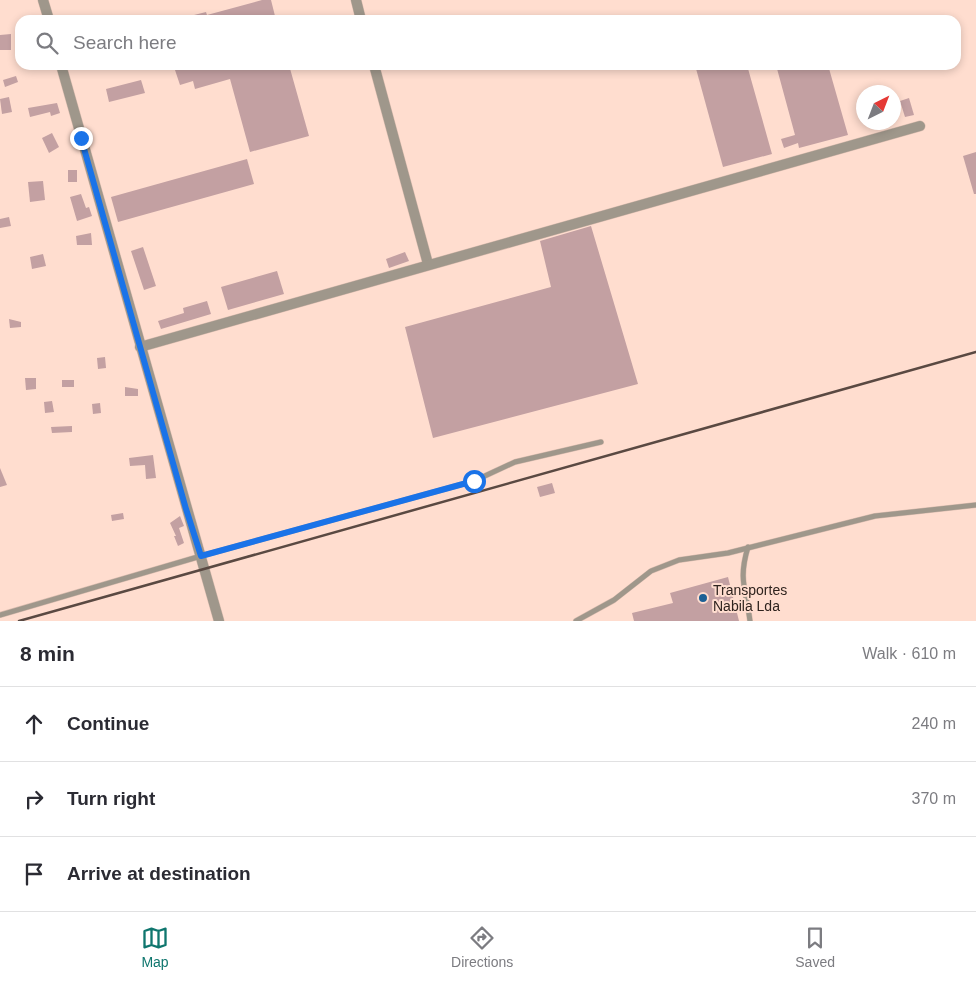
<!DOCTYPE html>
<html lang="en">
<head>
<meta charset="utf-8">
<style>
	:root { --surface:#fff; --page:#f7f7f7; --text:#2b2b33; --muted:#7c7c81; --line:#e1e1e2; --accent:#0f766e }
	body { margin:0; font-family:Arial,sans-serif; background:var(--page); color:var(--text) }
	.compass { position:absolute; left:856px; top:85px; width:45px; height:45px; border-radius:50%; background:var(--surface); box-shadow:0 2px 8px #0003; rotate:42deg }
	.stop { position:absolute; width:15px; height:15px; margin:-11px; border:4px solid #1a73e8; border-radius:50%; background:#fff }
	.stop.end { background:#1a73e8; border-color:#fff; box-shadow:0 1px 5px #0008 }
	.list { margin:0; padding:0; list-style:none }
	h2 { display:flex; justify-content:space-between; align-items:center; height:65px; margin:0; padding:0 20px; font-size:21px }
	h2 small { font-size:16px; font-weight:400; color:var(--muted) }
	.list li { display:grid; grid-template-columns:32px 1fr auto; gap:15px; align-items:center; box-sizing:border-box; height:75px; padding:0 20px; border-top:1px solid var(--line) }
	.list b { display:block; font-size:19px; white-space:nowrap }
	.list em { font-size:16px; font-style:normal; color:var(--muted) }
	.icon { flex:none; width:28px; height:28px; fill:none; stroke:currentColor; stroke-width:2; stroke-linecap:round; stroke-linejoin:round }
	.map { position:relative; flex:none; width:976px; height:621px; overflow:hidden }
	.search { position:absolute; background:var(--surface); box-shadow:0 2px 8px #0003; left:15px; right:15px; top:15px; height:55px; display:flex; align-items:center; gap:12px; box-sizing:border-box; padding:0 18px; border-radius:15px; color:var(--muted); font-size:19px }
	.sheet { height:290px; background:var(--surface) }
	nav { display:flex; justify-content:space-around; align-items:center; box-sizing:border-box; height:70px; border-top:1px solid var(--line); background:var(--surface); font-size:14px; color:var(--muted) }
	nav a { display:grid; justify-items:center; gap:2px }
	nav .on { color:var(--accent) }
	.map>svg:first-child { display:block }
	.building { fill:#c3a0a2 }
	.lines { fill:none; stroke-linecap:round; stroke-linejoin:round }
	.service-casing { stroke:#dabcaf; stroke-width:6 }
	.minor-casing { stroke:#dabcaf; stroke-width:11 }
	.service { stroke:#9f978b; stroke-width:5 }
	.minor { stroke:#9f978b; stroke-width:10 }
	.rail { stroke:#5a4942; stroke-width:2.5 }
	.route { stroke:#1a73e8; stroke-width:6 }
	.poi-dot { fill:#1c6095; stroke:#ffddcf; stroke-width:2 }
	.labels { text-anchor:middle; stroke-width:4; stroke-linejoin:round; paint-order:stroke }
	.poi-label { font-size:14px; fill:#2f231e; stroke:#ffddcf; text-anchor:start }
</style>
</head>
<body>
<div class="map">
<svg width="976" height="621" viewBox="0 0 976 621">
	<rect width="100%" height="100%" fill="#ffddcf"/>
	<g class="building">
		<path d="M262,0H271L276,20H183L182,18L206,12L207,15Z"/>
		<path d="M11,34V50H0V35Z"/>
		<path d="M190,65H289L309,136L250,152L230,79L195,89L193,81L180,85L175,70Z"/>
		<path d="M695,65H747L772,154L723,167Z"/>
		<path d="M776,65H828L848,135L799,148L798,143L784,148L781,139L795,135Z"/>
		<path d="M16,76L18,82L5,87L3,80Z"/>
		<path d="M141,80L145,93L109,102L106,89Z"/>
		<path d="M9,97L12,112L2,114L0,99Z"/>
		<path d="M909,98L914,115L905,117L900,101Z"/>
		<path d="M57,103L60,113L51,116L50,112L30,117L28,108Z"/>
		<path d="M52,133L59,147L49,153L42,138Z"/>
		<path d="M976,152V194H974L963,156Z"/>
		<path d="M247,159L254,184L118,222L111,197Z"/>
		<rect x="68" y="170" width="9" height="12"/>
		<path d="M43,181L45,200L30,202L28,182Z"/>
		<path d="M81,194L86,208L89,207L92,216L77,221L70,197Z"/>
		<path d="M9,217L11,226L0,228V219Z"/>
		<path d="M591,226L638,384L433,438L405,327L551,287L540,241Z"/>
		<path d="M91,233L92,245H77L76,236Z"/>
		<path d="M143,247L156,286L144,290L131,251Z"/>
		<path d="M405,252L409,261L389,268L386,259Z"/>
		<path d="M43,254L46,266L32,269L30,257Z"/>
		<path d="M277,271L284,294L228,310L221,287Z"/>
		<path d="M207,301L211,314L161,329L158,321L184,313L183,308Z"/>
		<path d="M9,319L21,322V327L10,328Z"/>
		<path d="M105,357L106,368L98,369L97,358Z"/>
		<path d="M25,378H36V389L26,390Z"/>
		<rect x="62" y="380" width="12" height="7"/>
		<path d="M125,387L138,389V396H125Z"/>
		<path d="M52,401L54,412L45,413L44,402Z"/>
		<path d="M100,403L101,413L93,414L92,404Z"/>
		<path d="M72,426V432L52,433L51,427Z"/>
		<path d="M153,455L156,478L146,479L145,465L130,466L129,458Z"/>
		<path d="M0,468L7,485L0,487Z"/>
		<path d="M552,483L555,493L540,497L537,487Z"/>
		<path d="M123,513L124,519L112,521L111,515Z"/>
		<path d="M180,516L184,526L179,528L184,543L178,546L174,536H176L170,523Z"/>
		<path d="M728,577L739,621H634L632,613L673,603L670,593Z"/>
	</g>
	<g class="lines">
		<g class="service-casing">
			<g id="service">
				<path d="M748,547C738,580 746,589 750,621"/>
				<path d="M0,615L201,556L474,481L515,462L601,442"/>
				<path d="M576,621L614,600L651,571L679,560L728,553L875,516L976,505"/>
			</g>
		</g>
		<g class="minor-casing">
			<g id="minor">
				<path d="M43,0L49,20"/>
				<path d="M356,0L361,20"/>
				<path d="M61,65L219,621"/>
				<path d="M374,65L428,264"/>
				<path d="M140,347L920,126"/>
			</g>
		</g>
		<use href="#service" class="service"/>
		<use href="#minor" class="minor"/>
		<path class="rail" d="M19,621L976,352"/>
	</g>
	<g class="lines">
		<path class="route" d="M81,138L186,509L201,556L474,481"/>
	</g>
	<circle class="poi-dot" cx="703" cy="598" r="5"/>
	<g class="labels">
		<g class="poi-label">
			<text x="713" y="595">Transportes<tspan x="713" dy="16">Nabila Lda</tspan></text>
		</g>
	</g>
</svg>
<svg class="compass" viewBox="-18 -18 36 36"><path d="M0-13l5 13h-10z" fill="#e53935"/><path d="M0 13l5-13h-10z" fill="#7c7c81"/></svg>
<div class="stop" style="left:474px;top:481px"></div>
<div class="stop end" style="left:81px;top:138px"></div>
<div class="search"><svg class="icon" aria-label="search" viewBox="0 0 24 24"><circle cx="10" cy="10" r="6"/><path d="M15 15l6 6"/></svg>Search here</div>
</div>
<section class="sheet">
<h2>8 min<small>Walk · 610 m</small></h2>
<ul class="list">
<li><svg class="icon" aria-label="ahead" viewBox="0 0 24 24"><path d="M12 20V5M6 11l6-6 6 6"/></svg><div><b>Continue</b></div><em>240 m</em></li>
<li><svg class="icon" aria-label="right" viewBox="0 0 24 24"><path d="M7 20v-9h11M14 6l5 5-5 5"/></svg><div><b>Turn right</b></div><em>370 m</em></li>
<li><svg class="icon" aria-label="arrive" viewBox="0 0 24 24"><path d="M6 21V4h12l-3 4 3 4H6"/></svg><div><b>Arrive at destination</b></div></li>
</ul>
</section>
<nav>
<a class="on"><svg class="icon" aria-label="map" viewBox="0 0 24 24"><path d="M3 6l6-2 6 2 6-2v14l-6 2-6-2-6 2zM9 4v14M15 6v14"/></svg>Map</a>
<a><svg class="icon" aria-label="directions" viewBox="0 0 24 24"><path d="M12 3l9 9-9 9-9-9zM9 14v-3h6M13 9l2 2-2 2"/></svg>Directions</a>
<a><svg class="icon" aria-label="saved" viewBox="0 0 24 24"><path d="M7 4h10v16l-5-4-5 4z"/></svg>Saved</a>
</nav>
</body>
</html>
